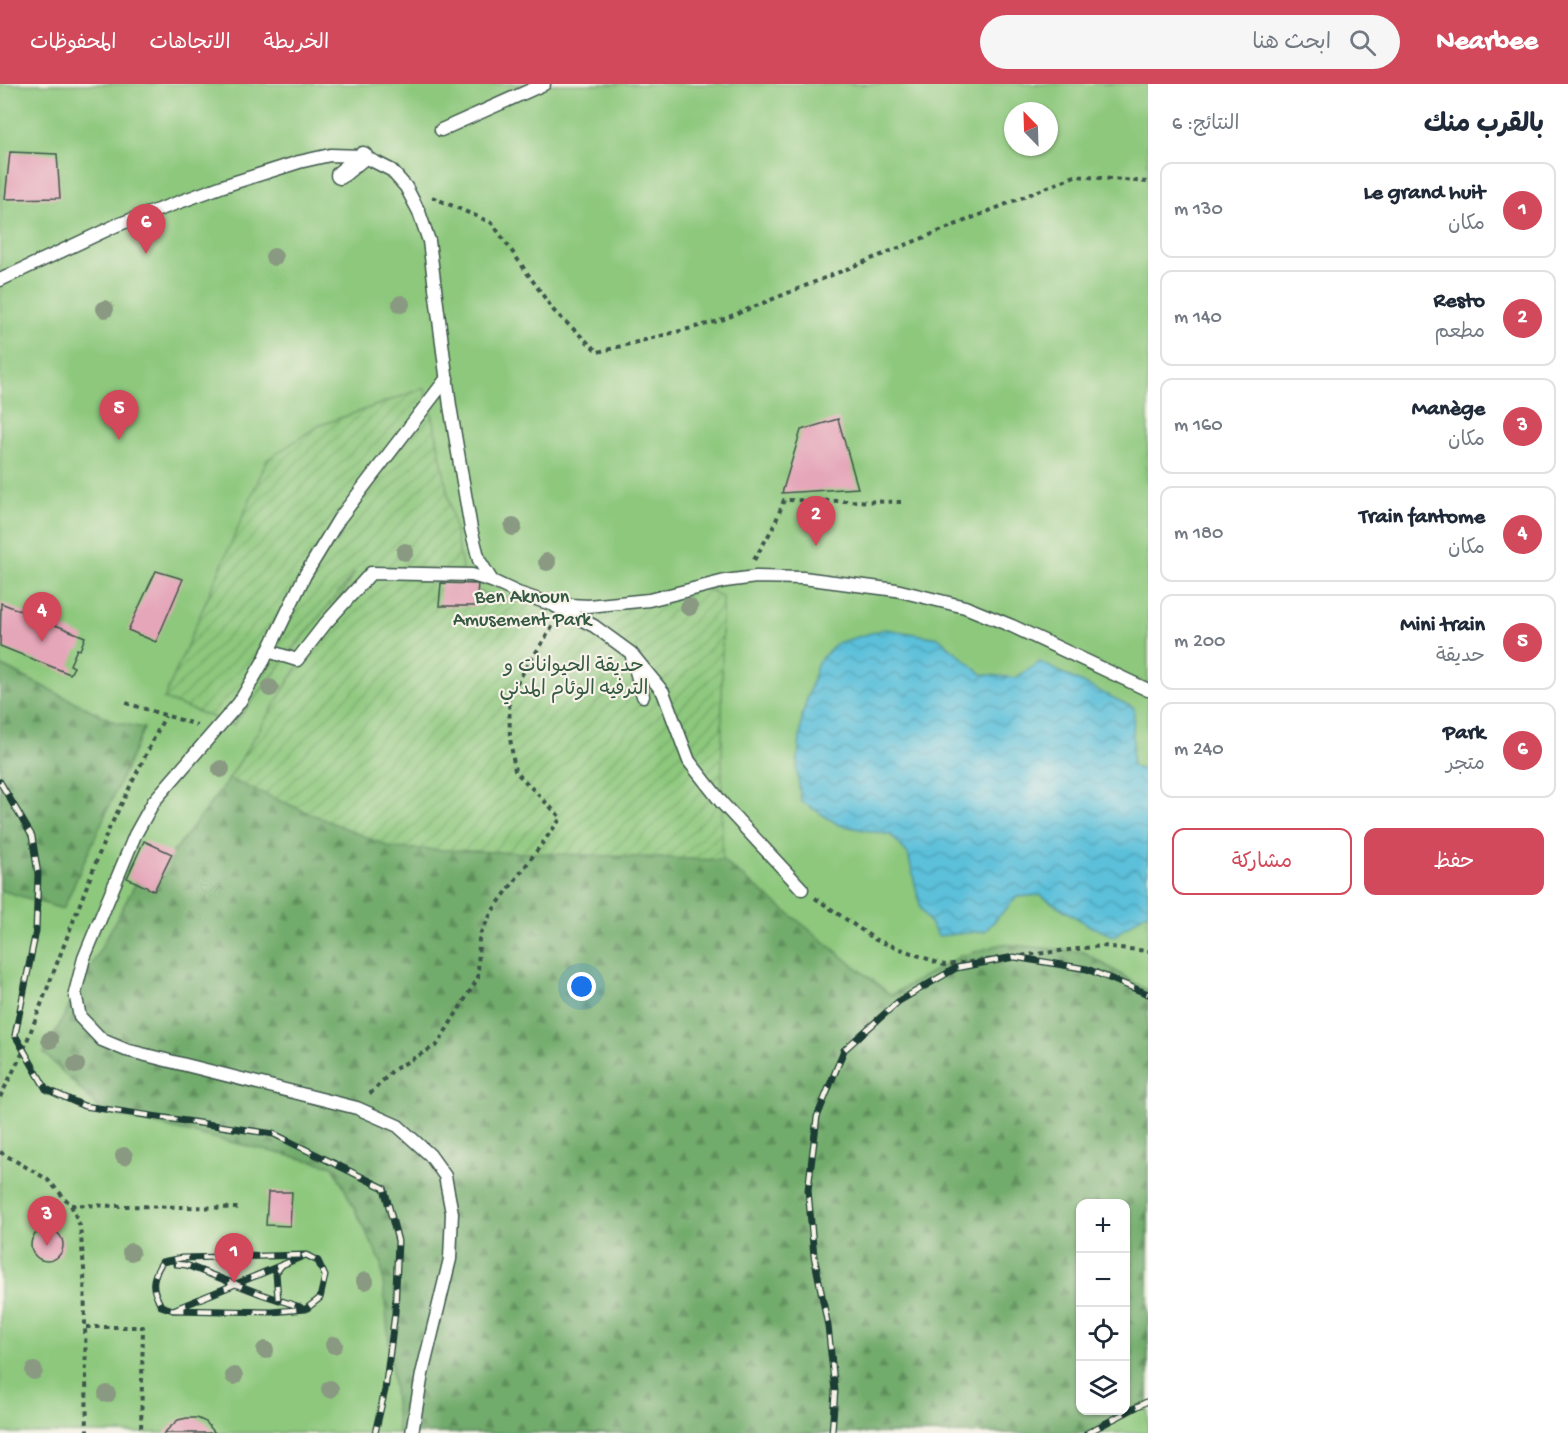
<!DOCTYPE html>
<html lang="ar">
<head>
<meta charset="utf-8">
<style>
	:root { --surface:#fff; --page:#f6f6f7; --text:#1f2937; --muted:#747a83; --line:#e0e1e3; --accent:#d1495b }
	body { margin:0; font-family:"Gochi Hand","Playpen Sans Arabic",sans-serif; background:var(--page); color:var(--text); direction:rtl }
	.controls { position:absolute; right:18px; bottom:18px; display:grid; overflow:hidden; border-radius:12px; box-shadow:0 2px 4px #0004 }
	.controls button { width:54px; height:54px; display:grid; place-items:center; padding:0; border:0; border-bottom:2px solid var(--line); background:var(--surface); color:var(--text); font:30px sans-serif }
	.compass { position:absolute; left:1004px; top:18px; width:54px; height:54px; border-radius:50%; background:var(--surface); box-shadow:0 2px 4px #0004; rotate:337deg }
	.you { position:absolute; left:582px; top:903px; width:21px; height:21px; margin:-15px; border:4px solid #fff; border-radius:50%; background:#1a73e8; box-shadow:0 0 0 9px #1a73e833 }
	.badge { display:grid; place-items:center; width:39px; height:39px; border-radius:50%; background:var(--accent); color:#fff; font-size:20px; font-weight:700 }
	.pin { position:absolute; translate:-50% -50px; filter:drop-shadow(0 2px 3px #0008) }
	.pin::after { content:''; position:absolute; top:32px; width:21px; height:18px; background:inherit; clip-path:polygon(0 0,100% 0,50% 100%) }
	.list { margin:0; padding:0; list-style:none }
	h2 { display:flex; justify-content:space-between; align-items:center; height:78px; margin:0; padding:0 24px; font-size:26px }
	h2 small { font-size:20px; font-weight:400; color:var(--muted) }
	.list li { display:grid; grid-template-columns:39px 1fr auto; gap:18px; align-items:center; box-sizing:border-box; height:96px; margin:0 12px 12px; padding:0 12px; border:2px solid var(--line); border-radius:12px }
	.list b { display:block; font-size:22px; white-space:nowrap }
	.list p { margin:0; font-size:20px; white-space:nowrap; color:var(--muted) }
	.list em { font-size:20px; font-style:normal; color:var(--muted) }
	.actions { display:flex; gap:12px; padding:18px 24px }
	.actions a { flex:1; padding:14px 0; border:2px solid var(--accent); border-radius:12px; text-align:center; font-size:21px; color:var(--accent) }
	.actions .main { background:var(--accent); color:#fff }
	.icon { flex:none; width:33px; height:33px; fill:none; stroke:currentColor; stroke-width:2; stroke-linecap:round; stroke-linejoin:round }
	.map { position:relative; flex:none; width:1148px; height:1349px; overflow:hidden; direction:ltr }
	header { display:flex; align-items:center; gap:36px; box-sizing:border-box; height:84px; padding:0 30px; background:var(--accent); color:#fff }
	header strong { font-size:28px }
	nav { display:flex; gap:33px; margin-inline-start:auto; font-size:21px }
	.search { width:420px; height:54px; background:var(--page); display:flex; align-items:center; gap:15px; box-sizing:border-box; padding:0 21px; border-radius:33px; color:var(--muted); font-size:22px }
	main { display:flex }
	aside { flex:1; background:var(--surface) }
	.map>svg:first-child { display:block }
	.green { fill:#8dc87d; stroke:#568258; stroke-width:1.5; fill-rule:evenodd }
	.forest { fill:url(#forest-firs); stroke:#487450; stroke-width:1.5; fill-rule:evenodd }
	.garden { fill:url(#garden-furrows); stroke:#568258; stroke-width:1.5 }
	.water { fill:url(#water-waves); stroke:#3e7e87; stroke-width:1.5 }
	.building { fill:#e5a6b9 }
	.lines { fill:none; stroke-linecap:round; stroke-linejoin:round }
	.service-casing { stroke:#3e564b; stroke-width:15 }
	.pedestrian-casing { stroke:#3e564b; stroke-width:21 }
	.path { stroke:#3e564b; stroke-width:4; stroke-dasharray:4.5 4.5; stroke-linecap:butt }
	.service { stroke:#fff; stroke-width:12 }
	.pedestrian { stroke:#fff; stroke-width:18 }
	.rail-casing { stroke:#1f3d34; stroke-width:7 }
	.rail { stroke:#f7f3e8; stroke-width:4.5; stroke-dasharray:14; stroke-linecap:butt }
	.tree { fill:#8a9982 }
	.labels { text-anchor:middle; stroke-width:4.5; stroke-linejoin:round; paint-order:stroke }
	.park-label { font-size:20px; fill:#355943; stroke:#f7f3e8 }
</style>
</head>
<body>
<header>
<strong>Nearbee</strong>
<div class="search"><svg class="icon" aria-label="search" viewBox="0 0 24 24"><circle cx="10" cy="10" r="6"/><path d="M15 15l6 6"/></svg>ابحث هنا</div>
<nav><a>الخريطة</a><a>الاتجاهات</a><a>المحفوظات</a></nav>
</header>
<main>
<aside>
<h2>بالقرب منك<small>النتائج: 6</small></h2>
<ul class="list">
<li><span class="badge">1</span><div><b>Le grand huit</b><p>مكان</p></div><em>130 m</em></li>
<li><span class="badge">2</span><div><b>Resto</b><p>مطعم</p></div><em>140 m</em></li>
<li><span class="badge">3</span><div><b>Manège</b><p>مكان</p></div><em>160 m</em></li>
<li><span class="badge">4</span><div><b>Train fantome</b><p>مكان</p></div><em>180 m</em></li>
<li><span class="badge">5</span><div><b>Mini train</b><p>حديقة</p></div><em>200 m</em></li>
<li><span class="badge">6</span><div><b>Park</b><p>متجر</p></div><em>240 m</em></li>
</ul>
<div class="actions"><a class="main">حفظ</a><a>مشاركة</a></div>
</aside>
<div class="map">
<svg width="1148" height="1349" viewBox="0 0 1148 1349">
	<defs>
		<pattern id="forest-firs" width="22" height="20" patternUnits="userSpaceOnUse" patternTransform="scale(1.5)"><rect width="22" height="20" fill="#72ac6c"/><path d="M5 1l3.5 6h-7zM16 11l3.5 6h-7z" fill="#5d8d5a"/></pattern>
		<pattern id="garden-furrows" width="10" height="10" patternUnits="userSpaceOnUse" patternTransform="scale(1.5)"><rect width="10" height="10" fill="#8dc87d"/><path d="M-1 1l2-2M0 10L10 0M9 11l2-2" fill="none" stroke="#73a467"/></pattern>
		<pattern id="water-waves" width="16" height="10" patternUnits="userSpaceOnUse" patternTransform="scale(1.5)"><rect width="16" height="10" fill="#5cc0da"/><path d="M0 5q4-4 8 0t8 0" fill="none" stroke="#4b9db2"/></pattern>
	</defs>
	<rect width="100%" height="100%" fill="#f7f3e8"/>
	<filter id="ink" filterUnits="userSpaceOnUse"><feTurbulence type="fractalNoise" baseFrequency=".0167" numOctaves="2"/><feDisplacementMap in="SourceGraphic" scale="12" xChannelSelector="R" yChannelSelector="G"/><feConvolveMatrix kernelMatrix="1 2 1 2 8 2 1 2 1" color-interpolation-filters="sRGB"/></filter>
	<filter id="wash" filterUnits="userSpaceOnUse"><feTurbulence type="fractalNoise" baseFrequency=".008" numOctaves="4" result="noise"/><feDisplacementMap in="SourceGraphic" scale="24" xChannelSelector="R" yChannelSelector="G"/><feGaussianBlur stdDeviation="1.35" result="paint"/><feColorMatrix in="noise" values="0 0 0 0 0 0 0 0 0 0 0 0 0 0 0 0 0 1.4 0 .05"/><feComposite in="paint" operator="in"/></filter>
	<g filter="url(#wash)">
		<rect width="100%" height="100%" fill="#f1e7cf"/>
		<path class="green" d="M0,0H1148V1349H0ZM1013,27H1049V63H1013ZM1080,1120H1126V1326H1080Z"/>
		<g class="forest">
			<path d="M0,581L115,638L144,644L63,825L0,806Z"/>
			<path d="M229,695L392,764L722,776L891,911L961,872L1002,860L1084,868L1148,907V1318L1091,1349H398L381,1178L333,1082L103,1028L44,969L136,799L172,770ZM1080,1120H1126V1326H1080Z"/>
		</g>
		<path class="garden" d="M425,304L434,338L463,488L365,483L563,526L574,537L703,502L722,513V776L392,764L229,695L355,488L233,641L164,615L267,376L318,342Z"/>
		<path class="water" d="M885,545L939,554L982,590L1015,594L1040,578L1134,624L1132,682L1148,688V827L1114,852L1090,842L1040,811L1017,813L985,847L938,852L921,825L908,770L891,751L839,741L801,717L797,686L802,632L818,578L837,559Z"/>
		<g id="blocks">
			<g class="building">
				<path d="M10,68L57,70L60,114L5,115Z"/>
				<path d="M838,335L858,404L782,409L801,346Z"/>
				<path d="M156,487L183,495L156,558L128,546Z"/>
				<path d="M441,499L478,500L476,522H439Z"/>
				<path d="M1,519L85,553L80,566L77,565L70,581L74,583L70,590L0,562Z"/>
				<path d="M144,757L172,770L154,807L127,794Z"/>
				<path d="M268,1108H292L290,1142L266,1141Z"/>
				<circle cx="47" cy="1161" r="16"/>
				<path d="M187,1334H197L206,1338L215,1349H164L178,1336Z"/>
			</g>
		</g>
	</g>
	<g filter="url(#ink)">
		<use href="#blocks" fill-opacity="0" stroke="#3e564b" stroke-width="1.5"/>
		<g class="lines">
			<g class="service-casing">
				<g id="service">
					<path d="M441,46L544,0"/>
					<path d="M0,196L117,141L223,102L299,78L330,71L363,72L391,86L406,103L419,128L429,157L450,322L471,445L479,476L492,497L518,509L551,520L588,522L649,516L725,497L756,493L803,494L896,506L965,523L1012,542L1148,606"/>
					<path d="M555,522L594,542L631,569L663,608L689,677L722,719L802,805"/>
					<path d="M268,567L297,576L325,540L371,489L472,491L492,497"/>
					<path d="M632,573L643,612"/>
					<path d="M412,1349L422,1290L450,1175L452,1129L445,1092L430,1071L398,1042L357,1024L126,966L102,956L80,933L75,909L84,874L135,751L154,717L239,619L264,576L305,491L339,435L447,294"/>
				</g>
			</g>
			<g class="pedestrian-casing">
				<path id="pedestrian" d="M340,91L363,72"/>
			</g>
			<g class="path">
				<path d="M432,113L492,139L554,227L598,268L719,237L1075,92L1148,98"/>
				<path d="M754,476L774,442L784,416L901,418"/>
				<path d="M126,619L197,641"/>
				<path d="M815,814L876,856L944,881L1102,862L1148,867"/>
				<path d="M370,1010L393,986L437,961L478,894L479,852L493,826L561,734L515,687L510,654L509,611L554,540"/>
				<path d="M0,1013L22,970L108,747L165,632"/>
				<path d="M0,1068L47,1095L71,1121L80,1142L84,1185L87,1349"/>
				<path d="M71,1121L238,1124"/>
				<path d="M86,1243H143L141,1349"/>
			</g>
			<use href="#service" class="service"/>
			<use href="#pedestrian" class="pedestrian"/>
			<g class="rail-casing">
				<g id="rail">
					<path d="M0,698L32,752L38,790L36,847L15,951L46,1005L84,1022L274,1050L384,1104L398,1157L395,1229L385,1306L375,1349"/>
					<path d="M176,1180L186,1181L261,1210L300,1223"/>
					<path d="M278,1215L276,1189L282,1181"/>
					<path d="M173,1226L306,1171L318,1177L325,1192L320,1214L306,1225L272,1228L173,1226L161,1222C151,1203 151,1196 162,1178L182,1174L306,1171"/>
					<path d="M832,1349L835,1307L828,1242L814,1172L808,1106L817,1033L844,966L899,917L956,884L1014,873L1087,885L1148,910"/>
					<path d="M1087,1349L1148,1317"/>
				</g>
			</g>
			<use href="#rail" class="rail"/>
		</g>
		<g class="tree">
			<circle cx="274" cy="173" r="9"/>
			<circle cx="401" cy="220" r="9"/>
			<circle cx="105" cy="225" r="9"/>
			<circle cx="513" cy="443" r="9"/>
			<circle cx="405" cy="468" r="9"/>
			<circle cx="547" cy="478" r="9"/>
			<circle cx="689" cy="523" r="9"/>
			<circle cx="270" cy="604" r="9"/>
			<circle cx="221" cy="685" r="9"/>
			<circle cx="50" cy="956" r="9"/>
			<circle cx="76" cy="981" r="9"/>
			<circle cx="124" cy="1072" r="9"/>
			<circle cx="131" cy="1168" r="9"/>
			<circle cx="365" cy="1197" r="9"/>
			<circle cx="334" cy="1261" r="9"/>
			<circle cx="265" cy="1266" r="9"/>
			<circle cx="34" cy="1287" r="9"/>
			<circle cx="234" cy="1292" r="9"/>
			<circle cx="330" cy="1305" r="9"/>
			<circle cx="107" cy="1310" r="9"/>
		</g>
	</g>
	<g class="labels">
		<g class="park-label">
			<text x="522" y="518">Ben Aknoun<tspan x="522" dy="23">Amusement Park</tspan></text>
			<text x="574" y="587">حديقة الحيوانات و<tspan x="574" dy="23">الترفيه الوئام المدني</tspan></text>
		</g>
	</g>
</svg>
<div class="controls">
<button>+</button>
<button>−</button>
<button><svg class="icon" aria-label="locate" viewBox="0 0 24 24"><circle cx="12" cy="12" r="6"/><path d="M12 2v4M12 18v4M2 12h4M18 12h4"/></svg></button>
<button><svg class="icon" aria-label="layers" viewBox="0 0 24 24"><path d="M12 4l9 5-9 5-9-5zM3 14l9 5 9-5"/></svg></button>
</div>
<svg class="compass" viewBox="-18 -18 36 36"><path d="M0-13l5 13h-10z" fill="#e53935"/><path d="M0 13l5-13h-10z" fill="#747a83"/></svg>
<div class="you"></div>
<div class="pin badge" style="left:234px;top:1199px">1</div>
<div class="pin badge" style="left:816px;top:462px">2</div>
<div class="pin badge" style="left:47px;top:1162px">3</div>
<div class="pin badge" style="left:42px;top:558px">4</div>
<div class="pin badge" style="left:119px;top:356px">5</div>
<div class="pin badge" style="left:146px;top:170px">6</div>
</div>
</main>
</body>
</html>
